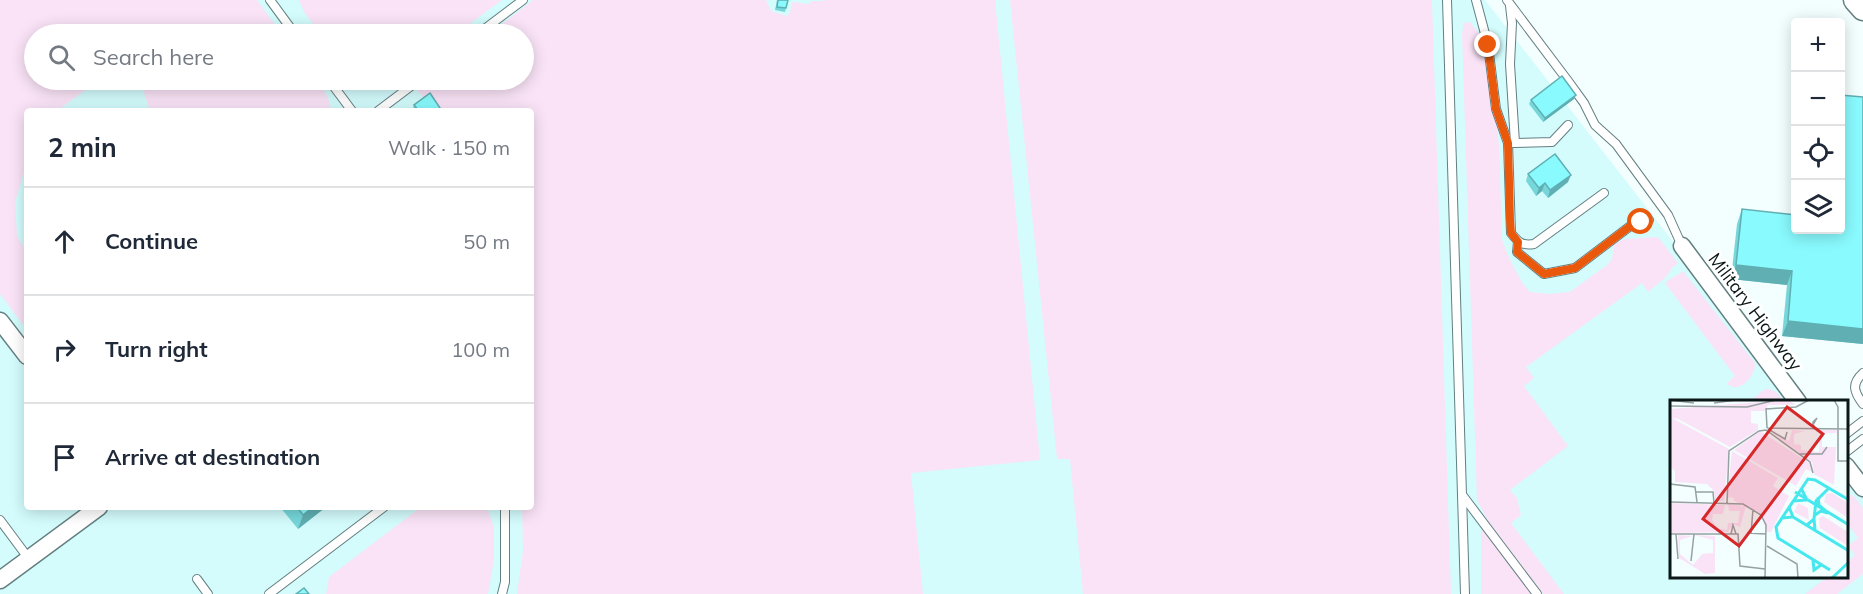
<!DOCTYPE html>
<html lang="en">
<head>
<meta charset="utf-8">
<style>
	:root { --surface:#fff; --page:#f6f6f7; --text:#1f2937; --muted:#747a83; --line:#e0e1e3 }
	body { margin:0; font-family:Mulish,sans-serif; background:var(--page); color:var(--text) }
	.controls { position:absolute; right:18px; top:18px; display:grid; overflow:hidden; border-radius:6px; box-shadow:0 3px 15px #0003 }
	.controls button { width:54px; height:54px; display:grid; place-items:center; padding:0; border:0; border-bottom:2px solid var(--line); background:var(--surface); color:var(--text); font:30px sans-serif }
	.stop { position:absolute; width:18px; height:18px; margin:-14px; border:4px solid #ea580c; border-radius:50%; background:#fff }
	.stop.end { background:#ea580c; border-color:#fff; box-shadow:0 2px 6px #0008 }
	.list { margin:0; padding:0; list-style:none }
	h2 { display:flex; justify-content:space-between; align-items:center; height:78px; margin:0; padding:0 24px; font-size:26px }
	h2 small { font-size:20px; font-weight:400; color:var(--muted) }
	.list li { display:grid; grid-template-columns:39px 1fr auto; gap:18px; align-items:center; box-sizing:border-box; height:108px; padding:0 24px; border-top:2px solid var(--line) }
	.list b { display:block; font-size:22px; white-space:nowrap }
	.list em { font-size:20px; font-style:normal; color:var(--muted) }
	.icon { flex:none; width:33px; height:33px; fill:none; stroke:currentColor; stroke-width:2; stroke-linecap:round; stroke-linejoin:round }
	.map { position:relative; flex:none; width:1863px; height:594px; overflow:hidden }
	.search { position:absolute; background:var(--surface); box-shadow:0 3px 15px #0003; left:24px; top:24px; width:510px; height:66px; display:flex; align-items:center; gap:15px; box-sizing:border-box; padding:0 21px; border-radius:33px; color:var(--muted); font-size:22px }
	.panel { position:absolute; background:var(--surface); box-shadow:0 3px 15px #0003; left:24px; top:108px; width:510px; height:402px; border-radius:6px }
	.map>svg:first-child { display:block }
	.built { fill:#d4fcfd; fill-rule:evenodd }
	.green { fill:#fae3f7 }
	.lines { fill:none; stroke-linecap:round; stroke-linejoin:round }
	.lane-casing { stroke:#647f80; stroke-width:10 }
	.street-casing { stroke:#647f80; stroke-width:19 }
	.secondary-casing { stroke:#647f80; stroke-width:25 }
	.lane { stroke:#fff; stroke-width:8 }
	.street { stroke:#fff; stroke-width:16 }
	.secondary { stroke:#fff; stroke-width:22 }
	.wall { fill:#76d7da }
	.shaded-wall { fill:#60afb2 }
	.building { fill:#89fafe; stroke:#60afb2; stroke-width:1.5 }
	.route { stroke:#ea580c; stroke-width:8 }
	.labels { text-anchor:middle; stroke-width:6; stroke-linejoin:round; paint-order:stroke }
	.street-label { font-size:18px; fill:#0b1616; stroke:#fff }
	.inset-river { fill:none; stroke:#46e7ed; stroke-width:3 }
	.inset-road { fill:none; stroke:#96a1a2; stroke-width:1.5 }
	.view { fill:#d62828; fill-opacity:0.15; stroke:#d62828; stroke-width:3 }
	.inset-edge { fill:none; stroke:#0b1616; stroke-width:3 }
</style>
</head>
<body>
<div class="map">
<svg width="1863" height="594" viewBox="0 0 1863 594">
	<rect width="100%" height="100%" fill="#f3feff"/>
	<path class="built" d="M0,0H1485L1798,402H1671V578H1846L1847,466L1863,488V594H0ZM34,34H524V80H34ZM27,111H531V507H27Z"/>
	<g class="green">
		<path d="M0,0H257L282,34H34V80H99L57,111H27V161L15,202L17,236L27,253V330L0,294Z"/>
		<path d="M299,0H502L456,34H321L304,12Z"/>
		<path d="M533,0H766L771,11L787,16L790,12L792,2H794L808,4L812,1H823V0H995L1040,460L911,473L923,594H517L523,550L522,507H531V111H434L417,90L430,80H524V34H489Z"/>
		<path d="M1010,0H1432L1451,594H1083L1070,459H1057Z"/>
		<path d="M1470,22L1480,35L1485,54L1490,99L1496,119L1499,146L1502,240L1510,260L1523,284L1530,292L1549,294L1570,292L1607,265L1612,259L1614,243L1626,239L1658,237L1678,263L1672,268L1666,277L1648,292L1642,283L1526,367L1534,378L1524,386L1568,446L1510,490L1517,498L1521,515L1511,523L1564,594H1543L1488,521L1477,500L1462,33L1464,23Z"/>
		<path d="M140,80H316C324,90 330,98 331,111H150Z"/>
		<path d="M1683,271L1755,363C1756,376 1738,396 1727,383L1735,376L1665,283C1670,277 1677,276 1683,271Z"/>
		<path d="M1765,389C1775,388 1779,395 1784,402L1761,401L1749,402Z"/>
		<path d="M1847,494L1854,496L1863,508V574L1837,594H1805L1826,578H1846L1847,562L1855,555L1848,546L1858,538L1847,523Z"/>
		<path d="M421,507H487L494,528V559L488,594H326L329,577Z"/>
		<path d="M1481,528L1487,531L1532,594H1481Z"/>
	</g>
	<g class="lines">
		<g class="lane-casing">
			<g id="lane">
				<path d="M270,0L295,34"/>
				<path d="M1447,0L1465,594"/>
				<path d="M1476,0L1488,45L1496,109L1508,143L1511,233C1518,242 1522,246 1534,244L1604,193"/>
				<path d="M1507,0L1568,81L1584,103L1595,125L1616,144L1668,215L1682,246"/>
				<path d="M1510,6L1512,23L1510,64L1515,143"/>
				<path d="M478,34L523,0"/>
				<path d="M329,80L352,111"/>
				<path d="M378,111L419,80"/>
				<path d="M1511,143L1552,142L1568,125"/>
				<path d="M1518,242L1517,252L1544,274L1575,268L1629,227L1649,220"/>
				<path d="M1863,373C1851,384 1854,392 1863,404"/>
				<path d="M1846,434L1863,421"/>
				<path d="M1846,452L1863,439"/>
				<path d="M1463,496L1537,594"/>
				<path d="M0,520L29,559"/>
				<path d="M197,579L208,594"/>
				<path d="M269,594L384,507"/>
				<path d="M502,594L505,582V507"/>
			</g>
		</g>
		<g class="street-casing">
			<g id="street">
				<path d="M1682,246L1798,402"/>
				<path d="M0,321L27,356"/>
				<path d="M1846,466L1863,488"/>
				<path d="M0,580L99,507"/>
			</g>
		</g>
		<g class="secondary-casing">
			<path id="secondary" d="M1855,0L1863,9"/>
		</g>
		<use href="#lane" class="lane"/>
		<use href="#street" class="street"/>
		<use href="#secondary" class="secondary"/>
	</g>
	<g class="wall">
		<path d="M777,0L786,8L785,12L775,10Z"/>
		<path d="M1863,97V344L1782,336L1787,285L1731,279L1737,224L1742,209L1796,230Z"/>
		<path d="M1574,99L1543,122L1529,104L1531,100Z"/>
		<path d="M414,105L442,111H412Z"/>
		<path d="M1796,165V209L1791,208Z"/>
		<path d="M1528,174L1568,182L1548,198L1542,191L1536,196L1526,181Z"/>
		<path d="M280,507H326L298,529Z"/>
	</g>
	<g class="shaded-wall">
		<path d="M1576,95L1574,99L1543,122L1545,118Z"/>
		<path d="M1571,175L1568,182L1548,198L1550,190Z"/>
		<path d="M1545,183L1542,191L1536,196L1539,188Z"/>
		<path d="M1796,195V209L1791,208Z"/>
		<path d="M1736,265L1792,271L1787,285L1731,279Z"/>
		<path d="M1788,321L1863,329V344L1782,336Z"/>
		<path d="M313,507H326L298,529L303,515Z"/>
	</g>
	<g class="building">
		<path d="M778,0H788L786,8L777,7Z"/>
		<path d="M1562,76L1576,95L1545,118L1531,100Z"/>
		<path d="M430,93L442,111H419L414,105Z"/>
		<path d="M1840,95L1863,97V329L1788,321L1792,271L1736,265L1742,209L1796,215V230H1840Z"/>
		<path d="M1555,154L1571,175L1550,190L1545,183L1539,188L1528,174Z"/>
		<path d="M297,507H313L303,515Z"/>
		<path d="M304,588L309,594H296Z"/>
	</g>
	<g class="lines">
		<path class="route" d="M1488,45L1496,109L1508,143L1510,220L1511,233L1518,242L1517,252L1544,274L1575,268L1629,227L1641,222"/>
	</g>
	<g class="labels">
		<g class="street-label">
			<text transform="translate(1755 312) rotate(53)" y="6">Military Highway</text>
		</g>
	</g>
	<g transform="translate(1670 400)">
		<rect width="178" height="178" fill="#f3feff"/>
		<path d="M118,0L126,5H98L95,11H81V23L88,24V30L60,47L8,19L2,18L59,49L54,101L45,100L44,91L37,84L5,82V71L0,67V9ZM122,30L135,31L124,34V44L131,45V50L149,52L150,33L146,30H167L166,36V33H152V47H166L164,85L144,74L142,62L101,32L119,41ZM90,31L141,64L142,72L136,69L126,86L64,50ZM62,51L108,78L103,86L119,96L101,132H97L90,113L64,101L63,97L57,98ZM162,93L178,103V118L154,102L156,94ZM0,103L55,105L53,114H43L42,120L47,128L57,130L58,123H68L70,111H59L58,104L76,106L70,127L63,124L58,132L0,133ZM128,103L138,108L139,120L124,112ZM153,116L178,132V146L150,128L149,118ZM8,135L23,136L10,140V154L23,165L32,154L43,153V140L24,135L45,136V173L35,174L9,158Z" fill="#fae3f7"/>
		<path class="inset-river" d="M125,92L179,125M123,101L137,100L131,88M145,115L151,111L158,113L149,105L148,97M123,117L179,151M112,118L123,117L119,107M144,119L146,101L158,89M137,125L144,119L145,130M143,160L144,170L151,165M160,170L108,138L106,127L138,79L145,80L179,100M162,178L179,162"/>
		<path class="inset-road" d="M0,0L24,3M164,0L168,7V61H179M44,3L66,0M0,6L77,7L106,0M96,8L97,28M96,9L126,7L139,0M143,25L147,18L143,22V25L144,26V29M97,28L179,29M98,29L115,39L117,32M129,54H152L157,47M0,84L25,87L27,102M25,92H43L44,103M0,102L73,104L91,115L96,125L95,178M57,103L59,51L89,31L96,30L140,62L143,73M77,133L96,134M0,134H68L70,166L95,169M6,134L8,159M61,134L63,125L66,134M81,134L83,109M97,146L127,164L128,178M21,161L24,134"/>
		<path class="view" d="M117,7L153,34L69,146L33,119Z"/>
		<rect width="178" height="178" class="inset-edge"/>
	</g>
</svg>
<div class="controls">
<button>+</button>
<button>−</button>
<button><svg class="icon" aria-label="locate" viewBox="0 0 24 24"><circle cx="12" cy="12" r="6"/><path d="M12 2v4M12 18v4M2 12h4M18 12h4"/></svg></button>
<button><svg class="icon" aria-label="layers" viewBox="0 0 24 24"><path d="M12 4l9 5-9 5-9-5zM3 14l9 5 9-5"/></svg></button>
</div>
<div class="stop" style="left:1641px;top:222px"></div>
<div class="stop end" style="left:1488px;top:45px"></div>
<div class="search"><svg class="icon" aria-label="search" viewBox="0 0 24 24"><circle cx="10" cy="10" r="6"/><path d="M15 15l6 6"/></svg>Search here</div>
<section class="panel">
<h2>2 min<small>Walk · 150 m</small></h2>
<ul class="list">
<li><svg class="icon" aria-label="ahead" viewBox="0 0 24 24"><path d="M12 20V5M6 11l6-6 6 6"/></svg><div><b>Continue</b></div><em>50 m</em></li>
<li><svg class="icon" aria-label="right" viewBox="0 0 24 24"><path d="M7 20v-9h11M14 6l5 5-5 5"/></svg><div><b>Turn right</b></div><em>100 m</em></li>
<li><svg class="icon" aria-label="arrive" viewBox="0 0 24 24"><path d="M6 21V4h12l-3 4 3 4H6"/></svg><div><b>Arrive at destination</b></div></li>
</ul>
</section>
</div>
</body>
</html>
